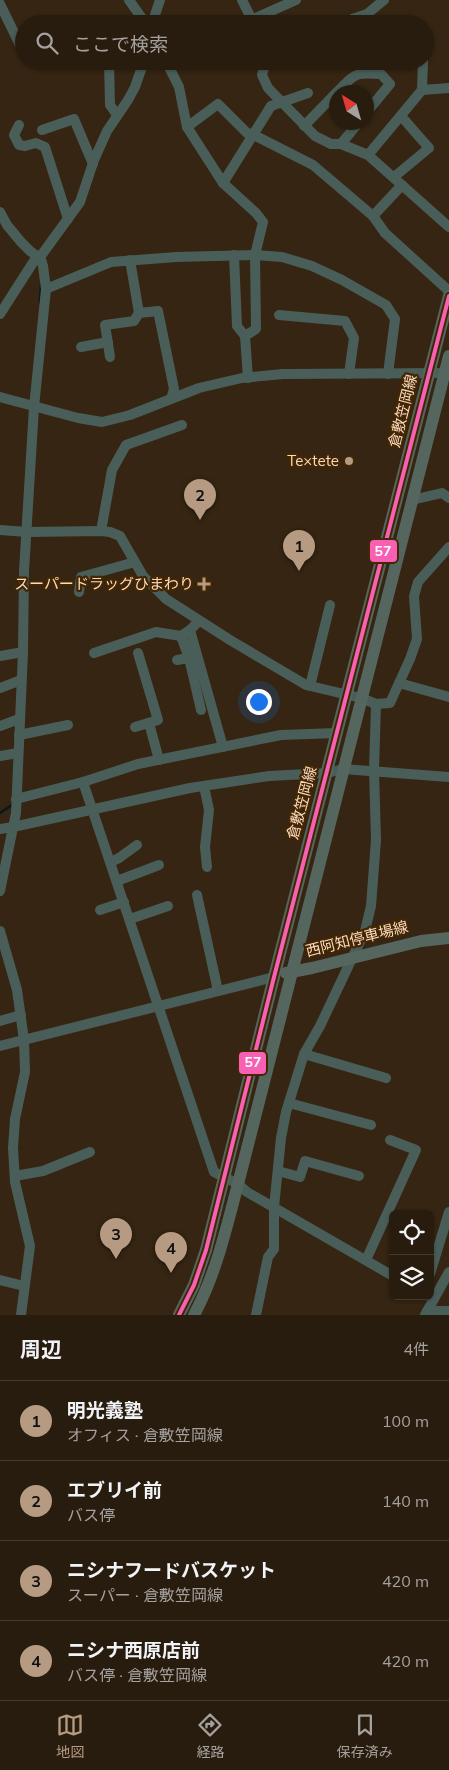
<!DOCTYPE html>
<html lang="ja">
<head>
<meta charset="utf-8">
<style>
	:root { --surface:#281c0e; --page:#34291c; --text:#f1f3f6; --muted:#a5a19e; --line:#443a2e; --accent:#b69b82 }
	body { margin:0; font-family:Mulish,"Noto Sans JP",sans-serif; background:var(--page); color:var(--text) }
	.controls { position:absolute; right:15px; bottom:15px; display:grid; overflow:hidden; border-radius:8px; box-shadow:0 1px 4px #0004 }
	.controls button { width:45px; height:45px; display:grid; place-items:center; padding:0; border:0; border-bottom:1px solid var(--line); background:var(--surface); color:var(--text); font:25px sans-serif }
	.compass { position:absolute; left:329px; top:85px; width:45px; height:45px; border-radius:50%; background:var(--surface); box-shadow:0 1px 4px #0004; rotate:323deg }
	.you { position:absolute; left:258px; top:701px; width:18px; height:18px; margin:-12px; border:4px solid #fff; border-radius:50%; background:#1a73e8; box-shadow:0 0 0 8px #1a73e833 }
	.badge { display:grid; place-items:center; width:32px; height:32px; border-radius:50%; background:var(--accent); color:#111; font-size:16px; font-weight:700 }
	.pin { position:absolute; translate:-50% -41px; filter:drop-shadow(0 1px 2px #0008) }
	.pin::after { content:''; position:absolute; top:26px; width:18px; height:15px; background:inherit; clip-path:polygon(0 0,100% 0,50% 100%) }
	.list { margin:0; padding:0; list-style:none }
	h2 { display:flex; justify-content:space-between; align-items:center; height:65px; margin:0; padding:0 20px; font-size:21px }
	h2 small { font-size:16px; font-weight:400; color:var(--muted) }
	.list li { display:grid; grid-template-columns:32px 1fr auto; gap:15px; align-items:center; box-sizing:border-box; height:80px; padding:0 20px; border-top:1px solid var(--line) }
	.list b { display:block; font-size:19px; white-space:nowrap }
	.list p { margin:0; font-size:16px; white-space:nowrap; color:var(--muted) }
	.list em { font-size:16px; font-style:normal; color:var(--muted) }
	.icon { flex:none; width:28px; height:28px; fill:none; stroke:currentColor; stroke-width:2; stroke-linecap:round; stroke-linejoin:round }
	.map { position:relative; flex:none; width:449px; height:1315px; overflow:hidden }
	.search { position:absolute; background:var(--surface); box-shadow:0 1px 4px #0004; left:15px; right:15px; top:15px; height:55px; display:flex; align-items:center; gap:12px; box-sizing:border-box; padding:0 18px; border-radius:28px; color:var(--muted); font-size:19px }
	.sheet { height:385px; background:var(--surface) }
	nav { display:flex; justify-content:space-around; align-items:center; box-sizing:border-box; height:70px; border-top:1px solid var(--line); background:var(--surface); font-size:14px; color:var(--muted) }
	nav a { display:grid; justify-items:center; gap:2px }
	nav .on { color:var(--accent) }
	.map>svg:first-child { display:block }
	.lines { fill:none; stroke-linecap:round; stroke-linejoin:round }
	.stream { stroke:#09161f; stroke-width:2.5 }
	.minor { stroke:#4a5e59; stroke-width:10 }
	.major { stroke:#54665e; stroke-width:12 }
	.bus-1-casing { stroke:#432604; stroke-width:8 }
	.bus-1 { stroke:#f860b3; stroke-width:4 }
	.poi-dot { fill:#b69b82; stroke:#432604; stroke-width:2 }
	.labels { text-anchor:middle; stroke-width:4.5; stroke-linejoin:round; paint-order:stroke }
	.street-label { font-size:15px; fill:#fbdbbe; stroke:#432604 }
	.poi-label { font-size:15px; fill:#fbdbbe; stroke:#432604; text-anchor:end }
	.line-badge { stroke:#432604; stroke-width:2 }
	.badge-label { font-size:14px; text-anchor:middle; font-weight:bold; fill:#fff }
</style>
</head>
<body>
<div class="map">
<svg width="449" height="1315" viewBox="0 0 449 1315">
	<rect width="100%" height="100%" fill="#352512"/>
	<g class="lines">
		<g class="stream">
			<path d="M40,303L41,284"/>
			<path d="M0,813L12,805"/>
		</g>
		<g class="minor">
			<path d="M129,0L146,24"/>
			<path d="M242,0L254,24"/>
			<path d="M0,4L21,47H24"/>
			<path d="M352,19L367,14L384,0"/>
			<path d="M152,24L160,0"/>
			<path d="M242,24L296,0"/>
			<path d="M109,61L110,105L117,115"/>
			<path d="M166,61L179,87L187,127L223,183L256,213L263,222L255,255L256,329L245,336"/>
			<path d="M266,61L262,75L268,88L315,136L331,144H341L368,155L449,227"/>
			<path d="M422,90L449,88"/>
			<path d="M337,92C355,74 354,72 381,74L390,84L366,113"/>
			<path d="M19,125L14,135L19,145L25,146L36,143L45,147L68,219"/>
			<path d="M304,126L336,93"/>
			<path d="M187,127L218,104L247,133L252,134L313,165L373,216L385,233L449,291"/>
			<path d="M42,130L74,119L93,164"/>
			<path d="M341,144L359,122"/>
			<path d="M368,155L422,90L423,61"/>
			<path d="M394,177L429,148L401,116"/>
			<path d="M223,183L271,106L308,93"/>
			<path d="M0,212L7,225L21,242L30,251L41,259L43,266L46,289L34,407L24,571L23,652L16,813L0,891"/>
			<path d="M373,216L402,185"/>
			<path d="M234,255L237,326L245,336L248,378"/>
			<path d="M130,260L139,313L158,311L174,389L171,399"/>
			<path d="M46,289L111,262L176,257L255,255L282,257L312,266L342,280L386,305L395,319L388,374"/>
			<path d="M0,314L34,261L43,253L80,202L94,160L107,131L128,100L135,87L144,61"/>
			<path d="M279,315L345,321L354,338L349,374"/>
			<path d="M81,347L108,342"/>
			<path d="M110,357L105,325L134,321L139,313"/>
			<path d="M0,397L78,418L102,422L130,415L199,388L242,378L283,374L449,373"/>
			<path d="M412,500L442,493L449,498"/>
			<path d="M0,530L27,532L101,531L110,532L120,536L143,576L166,599L230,640L306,685L361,698L376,704L390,703L410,659L417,639L414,596L418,582L449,547"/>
			<path d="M101,531L112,470L126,445L182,425"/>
			<path d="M79,592L81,577L135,562"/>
			<path d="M199,621L190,630L223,747"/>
			<path d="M181,636L189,658L201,710"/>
			<path d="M94,653L156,632L181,636L190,630"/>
			<path d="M0,656L23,652"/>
			<path d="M177,660L189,658"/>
			<path d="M399,683L449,697"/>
			<path d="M310,686L330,605"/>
			<path d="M0,688L21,680"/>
			<path d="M149,723L159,760"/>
			<path d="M0,726L19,719"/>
			<path d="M135,727L158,720L138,653"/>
			<path d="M19,735L68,725"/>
			<path d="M0,756L18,753"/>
			<path d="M83,782L214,1172L238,1184L247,1192L393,1276"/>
			<path d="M204,786L209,810L205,847L207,867"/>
			<path d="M16,799L83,782L138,764L281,735L337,733"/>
			<path d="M0,829L13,827L190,788L269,776L327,773L343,769L449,777"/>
			<path d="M111,862L119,858L137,845"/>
			<path d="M117,881L159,865"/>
			<path d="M197,895L218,991"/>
			<path d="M100,910L124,902"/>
			<path d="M130,919L168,906"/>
			<path d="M0,931L17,990L24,1040L25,1072L15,1119L13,1148L15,1182L30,1246L21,1315"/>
			<path d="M0,1021L21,1015"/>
			<path d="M0,1046L274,977"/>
			<path d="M304,1054L386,1078"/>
			<path d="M289,1103L371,1125"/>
			<path d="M278,1171L300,1177L305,1161L359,1176"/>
			<path d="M15,1176L43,1171L90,1152"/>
			<path d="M366,1260L416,1150L390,1140"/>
			<path d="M430,1274L449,1212"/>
			<path d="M0,1280L24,1286"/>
			<path d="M427,1311H449"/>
			<path d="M256,1315L268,1257L274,1249V1207L281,1138L286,1112L304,1054L320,1026L365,931L371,906L376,840L374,770L376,704"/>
			<path d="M425,1315L449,1272"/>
		</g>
		<g class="major">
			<path d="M286,973L312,968L421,941L449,938"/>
			<path d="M179,1315L194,1285L206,1250L274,977L449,296"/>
			<path d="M194,1315C216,1274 226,1229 238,1184L449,356"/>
		</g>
		<g class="bus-1-casing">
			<path id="bus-1" d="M179,1315L194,1285L206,1250L274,977L449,296"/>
		</g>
		<use href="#bus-1" class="bus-1"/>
	</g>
	<g class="poi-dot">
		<circle cx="349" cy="461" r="5"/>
		<path d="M201.5 576.5h5v5h5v5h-5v5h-5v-5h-5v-5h5z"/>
	</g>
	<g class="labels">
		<g class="street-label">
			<text transform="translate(403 411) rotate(-76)" y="5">倉敷笠岡線</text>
			<text transform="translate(302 803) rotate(-75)" y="5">倉敷笠岡線</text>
			<text transform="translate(357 939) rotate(-14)" y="5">西阿知停車場線</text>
		</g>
		<g class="poi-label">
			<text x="339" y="466">Te×tete</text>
			<text x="194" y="589">スーパードラッグひまわり</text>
		</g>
	</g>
	<g class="line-badge">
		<rect x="369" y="539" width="29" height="24" rx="5" fill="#f860b3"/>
		<rect x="238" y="1051" width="29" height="24" rx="5" fill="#f860b3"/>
	</g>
	<g class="badge-label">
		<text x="383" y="556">57</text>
		<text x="253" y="1067">57</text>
	</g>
</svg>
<div class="controls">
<button><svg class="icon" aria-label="locate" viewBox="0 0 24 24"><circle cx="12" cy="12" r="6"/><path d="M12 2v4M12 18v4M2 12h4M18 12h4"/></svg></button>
<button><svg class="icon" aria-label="layers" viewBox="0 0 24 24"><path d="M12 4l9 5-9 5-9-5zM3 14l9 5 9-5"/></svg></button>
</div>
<svg class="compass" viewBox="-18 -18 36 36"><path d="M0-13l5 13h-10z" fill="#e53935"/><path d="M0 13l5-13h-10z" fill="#a5a19e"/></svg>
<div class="you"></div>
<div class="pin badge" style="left:299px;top:571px">1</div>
<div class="pin badge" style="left:200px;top:520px">2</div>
<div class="pin badge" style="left:116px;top:1259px">3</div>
<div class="pin badge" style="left:171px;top:1273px">4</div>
<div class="search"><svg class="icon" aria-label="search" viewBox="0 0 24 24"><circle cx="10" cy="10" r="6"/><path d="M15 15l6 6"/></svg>ここで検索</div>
</div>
<section class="sheet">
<h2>周辺<small>4件</small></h2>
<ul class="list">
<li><span class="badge">1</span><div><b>明光義塾</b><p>オフィス · 倉敷笠岡線</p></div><em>100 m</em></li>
<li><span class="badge">2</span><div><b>エブリイ前</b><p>バス停</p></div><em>140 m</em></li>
<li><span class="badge">3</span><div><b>ニシナフードバスケット</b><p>スーパー · 倉敷笠岡線</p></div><em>420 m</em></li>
<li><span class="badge">4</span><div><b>ニシナ西原店前</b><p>バス停 · 倉敷笠岡線</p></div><em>420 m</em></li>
</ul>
</section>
<nav>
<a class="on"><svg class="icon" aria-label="map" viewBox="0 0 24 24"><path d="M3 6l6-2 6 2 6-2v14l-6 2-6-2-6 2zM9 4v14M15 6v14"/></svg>地図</a>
<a><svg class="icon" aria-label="directions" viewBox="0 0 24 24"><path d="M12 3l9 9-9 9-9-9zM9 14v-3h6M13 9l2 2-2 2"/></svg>経路</a>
<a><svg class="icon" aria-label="saved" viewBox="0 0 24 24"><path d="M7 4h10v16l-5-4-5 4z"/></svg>保存済み</a>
</nav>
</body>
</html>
